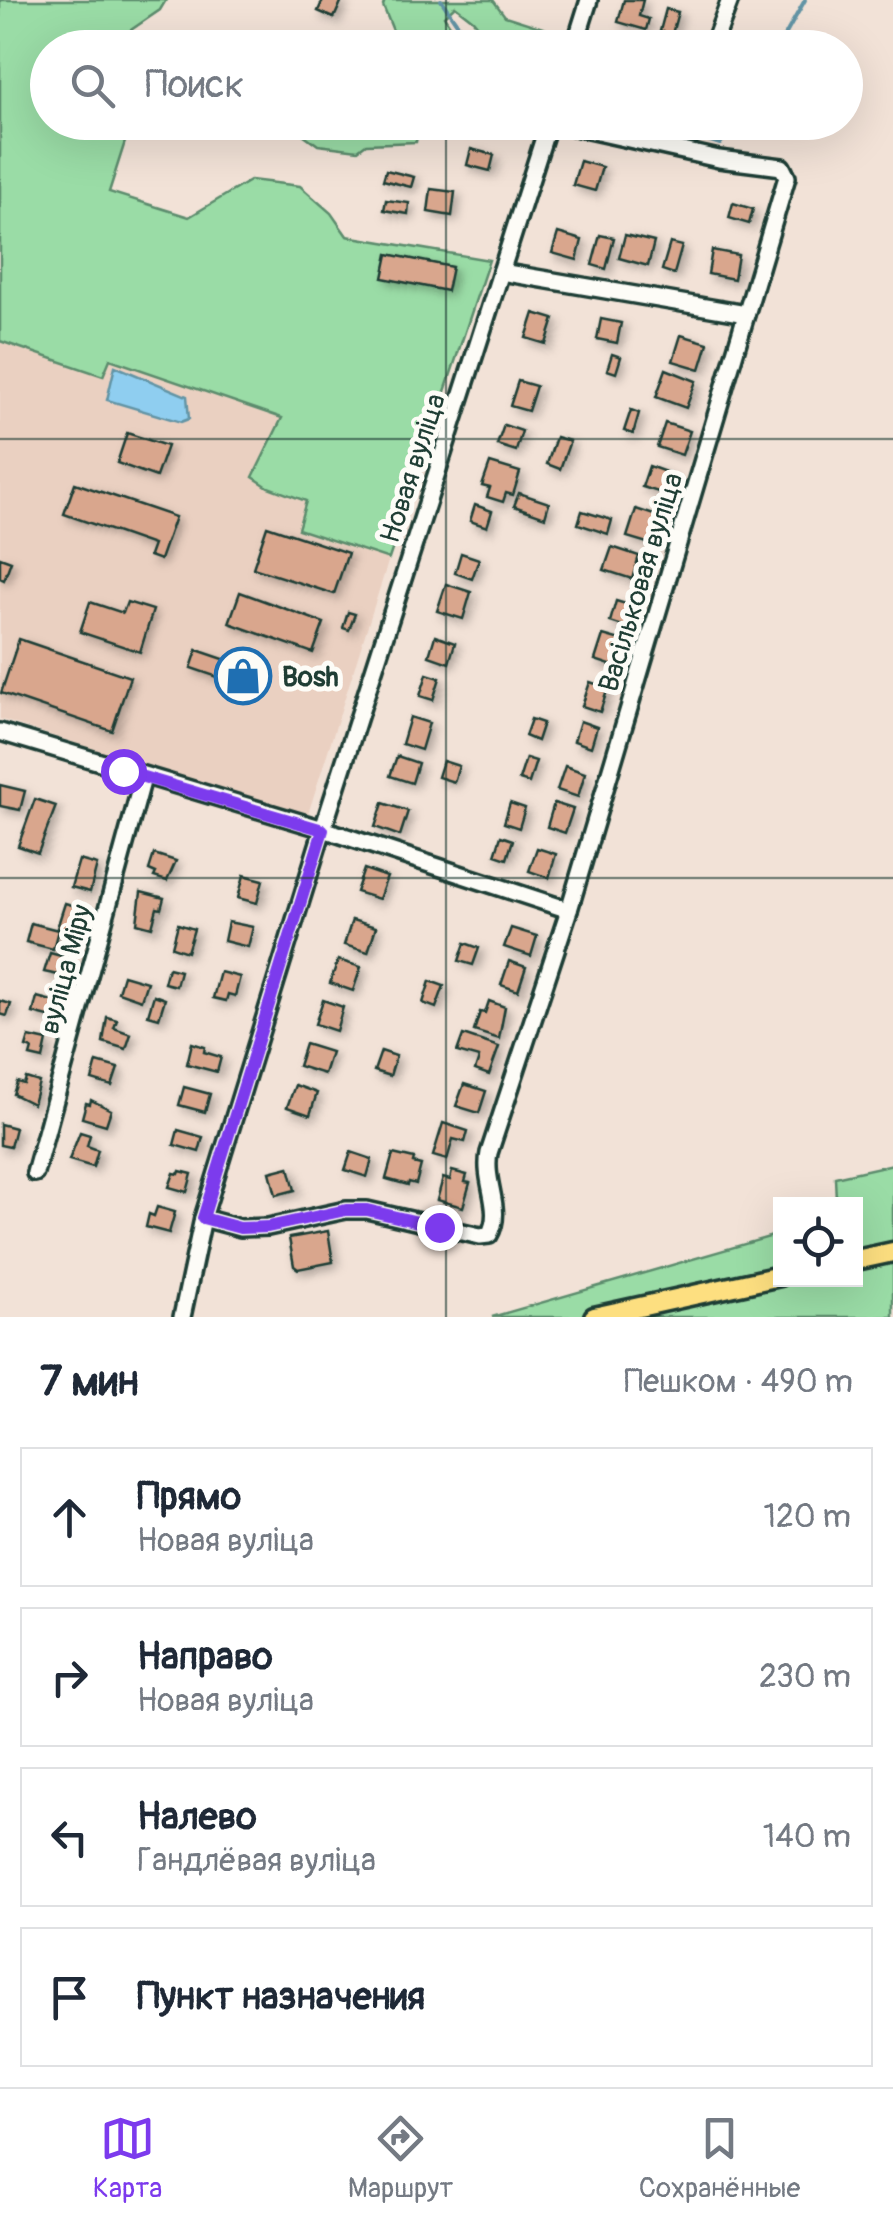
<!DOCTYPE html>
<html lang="ru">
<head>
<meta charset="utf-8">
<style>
	:root { --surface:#fff; --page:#f6f6f7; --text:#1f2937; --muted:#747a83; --line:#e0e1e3; --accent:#7c3aed }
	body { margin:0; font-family:Pangolin,sans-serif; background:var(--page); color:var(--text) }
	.controls { position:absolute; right:30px; bottom:30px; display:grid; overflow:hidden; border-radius:0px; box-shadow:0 10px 40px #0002 }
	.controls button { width:90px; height:90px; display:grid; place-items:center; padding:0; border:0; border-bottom:2px solid var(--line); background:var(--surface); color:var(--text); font:50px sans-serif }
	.stop { position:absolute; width:30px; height:30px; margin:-22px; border:8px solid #7c3aed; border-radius:50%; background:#fff }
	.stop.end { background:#7c3aed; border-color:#fff; box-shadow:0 2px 10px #0008 }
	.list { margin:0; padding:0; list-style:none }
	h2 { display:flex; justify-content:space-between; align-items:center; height:130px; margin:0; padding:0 40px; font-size:42px }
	h2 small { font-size:32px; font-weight:400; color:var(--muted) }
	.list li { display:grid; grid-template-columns:65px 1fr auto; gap:30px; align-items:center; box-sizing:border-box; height:140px; margin:0 20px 20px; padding:0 20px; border:2px solid var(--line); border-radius:0px }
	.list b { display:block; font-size:38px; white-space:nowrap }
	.list p { margin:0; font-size:32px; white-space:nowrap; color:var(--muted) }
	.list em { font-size:32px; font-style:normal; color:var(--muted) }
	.icon { flex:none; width:55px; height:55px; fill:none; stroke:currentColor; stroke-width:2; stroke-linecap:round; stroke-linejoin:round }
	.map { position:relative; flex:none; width:893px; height:1317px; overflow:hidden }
	.search { position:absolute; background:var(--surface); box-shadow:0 10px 40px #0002; left:30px; right:30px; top:30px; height:110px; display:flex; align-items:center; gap:25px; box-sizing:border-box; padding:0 35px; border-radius:55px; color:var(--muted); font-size:38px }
	.sheet { height:770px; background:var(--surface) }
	nav { display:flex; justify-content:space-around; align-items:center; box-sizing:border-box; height:140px; border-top:2px solid var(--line); background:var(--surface); font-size:28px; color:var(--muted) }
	nav a { display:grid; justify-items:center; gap:5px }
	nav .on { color:var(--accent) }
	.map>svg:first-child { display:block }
	.built { fill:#ead0c1 }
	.green { fill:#9adca6; stroke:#5c8c6d; stroke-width:2.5 }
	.water { fill:#8fcef0; stroke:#6294a5; stroke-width:2.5 }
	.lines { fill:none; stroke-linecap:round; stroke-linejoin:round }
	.stream { stroke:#6294a5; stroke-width:4 }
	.building { fill:#d9a68d; stroke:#1f3d34; stroke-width:2.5; filter:url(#shadow) }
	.minor-casing { stroke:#1f3d34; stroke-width:22 }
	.major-casing { stroke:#1f3d34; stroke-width:25 }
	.minor { stroke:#fdfcf7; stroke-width:15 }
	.major { stroke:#fddf80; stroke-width:18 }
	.route { stroke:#7c3aed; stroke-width:12 }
	.grid { fill:none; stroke:#1f3d34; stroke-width:2.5; stroke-opacity:0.55 }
	.labels { text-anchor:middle; stroke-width:10; stroke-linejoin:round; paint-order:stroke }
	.street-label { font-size:28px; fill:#1f3d34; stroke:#fdfcf7 }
	.poi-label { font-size:28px; font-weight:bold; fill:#1f3d34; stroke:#fdfcf7; text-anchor:start }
</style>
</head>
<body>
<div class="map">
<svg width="893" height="1317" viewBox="0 0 893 1317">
	<defs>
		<filter id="shadow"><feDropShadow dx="4.5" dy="4.5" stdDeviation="5" flood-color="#0004"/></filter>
	</defs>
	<rect width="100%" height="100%" fill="#f2e2d7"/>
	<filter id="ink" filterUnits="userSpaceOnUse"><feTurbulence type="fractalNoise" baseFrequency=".01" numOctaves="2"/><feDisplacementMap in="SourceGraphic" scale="20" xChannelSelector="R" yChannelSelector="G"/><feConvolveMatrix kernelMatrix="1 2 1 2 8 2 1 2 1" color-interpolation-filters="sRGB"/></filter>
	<g filter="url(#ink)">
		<path class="built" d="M0,341L103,375L109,359L282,419L268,487L306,501L298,528L389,559L307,817L0,719Z"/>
		<g class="green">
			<path d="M0,0H166L160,10L106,47L48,48V122L131,123L109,192L189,217L251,180L300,186L331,213L347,236L489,260L389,559L298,529L306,501L268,487L253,477L282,418L110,359L103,376L0,341Z"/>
			<path d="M385,0H493L505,16L565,35L561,47H495L473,20L455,6L444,16L464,47H390L398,43L383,6Z"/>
			<path d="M308,123V122L419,123L416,142L366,144L358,150L318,145L303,134Z"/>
			<path d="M893,1164V1317H492L776,1235L774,1216L780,1215V1280H856V1204H820L836,1200L835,1177Z"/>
		</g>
		<path class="water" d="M115,366L187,396L189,419L181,422L107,400Z"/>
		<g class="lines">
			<g class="stream">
				<path d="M441,0L474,48"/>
				<path d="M778,48L805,0"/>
				<path d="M653,122L720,144L736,122"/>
			</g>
		</g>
		<g class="building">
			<path d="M323,0H342L334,18L318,11Z"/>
			<path d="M624,0H643L639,16L649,19L646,30L618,22Z"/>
			<path d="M666,9L678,12L672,34L660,31Z"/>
			<path d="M471,149L494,155L490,171L467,165Z"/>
			<path d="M580,161L602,167L595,191L573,185Z"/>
			<path d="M386,170L414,177L411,187L383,180Z"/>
			<path d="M431,189L455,192L452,216L428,212Z"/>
			<path d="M386,200L409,203L408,214L384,210Z"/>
			<path d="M733,203L753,209L749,224L729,218Z"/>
			<path d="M558,233L582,240L577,260L552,253Z"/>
			<path d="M600,235L614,238L606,269L592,265Z"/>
			<path d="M625,235L654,242L648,266L619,258Z"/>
			<path d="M670,243L682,246L674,274L662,270Z"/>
			<path d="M712,250L738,255L734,279L708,274Z"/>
			<path d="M388,254L452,267L447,291L383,278Z"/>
			<path d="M534,313L554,319L546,344L526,338Z"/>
			<path d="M601,319L621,323L617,343L597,339Z"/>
			<path d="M681,335L708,343L700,369L673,361Z"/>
			<path d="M612,354L621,357L616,373L607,370Z"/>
			<path d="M666,369L696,381L686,408L656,397Z"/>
			<path d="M518,381L536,386L528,411L510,406Z"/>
			<path d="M631,410L639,413L633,434L624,431Z"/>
			<path d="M665,423L690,431L682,455L657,447Z"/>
			<path d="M504,425L522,431L516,451L497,445Z"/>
			<path d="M127,433L167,446L156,477L117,463Z"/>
			<path d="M556,437L570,441L560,469L547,464Z"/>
			<path d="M490,463L520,472L513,495L506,493L503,502L487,497L490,488L482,486Z"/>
			<path d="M649,466L674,475L668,495L642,487Z"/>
			<path d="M75,483L175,517L160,560L149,556L153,545L64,514Z"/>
			<path d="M519,493L549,503L545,517L514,506Z"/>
			<path d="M475,505L492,511L487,527L470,521Z"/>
			<path d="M636,509L663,518L654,545L627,537Z"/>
			<path d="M582,511L612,520L608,534L578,524Z"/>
			<path d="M267,526L348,553L334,594L253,568Z"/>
			<path d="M612,547L639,556L632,579L604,570Z"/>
			<path d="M461,553L479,559L472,579L455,573Z"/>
			<path d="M0,557L11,561L4,580L0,578Z"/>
			<path d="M446,584L471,592L463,619L437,611Z"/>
			<path d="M240,592L324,623L313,653L229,623Z"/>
			<path d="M616,601L636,607L629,628L610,622Z"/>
			<path d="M90,602L123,613L127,602L153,610L140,652L80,632Z"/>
			<path d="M348,612L355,614L349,630L343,628Z"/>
			<path d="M603,635L624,641L616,667L595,660Z"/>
			<path d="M435,636L455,643L449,663L429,656Z"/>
			<path d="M19,639L130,677L112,731L1,693Z"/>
			<path d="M197,650L256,670L250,688L191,668Z"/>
			<path d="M427,674L440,678L433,700L420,696Z"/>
			<path d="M590,682L608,688L600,712L582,706Z"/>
			<path d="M410,717L429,723L421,750L402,744Z"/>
			<path d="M531,719L543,723L537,741L525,736Z"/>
			<path d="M580,721L597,727L591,747L574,741Z"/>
			<path d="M397,756L418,763L412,783L390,776Z"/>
			<path d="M526,758L536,761L529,783L519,780Z"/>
			<path d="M443,761L459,766L454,782L438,777Z"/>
			<path d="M565,766L585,773L578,797L557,790Z"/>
			<path d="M0,785L25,791L20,810L0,806Z"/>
			<path d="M35,799L56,806L38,853L18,846Z"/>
			<path d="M383,803L408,811L400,836L375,827Z"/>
			<path d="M510,803L525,808L519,828L504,823Z"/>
			<path d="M554,803L573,809L565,833L547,827Z"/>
			<path d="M501,836L513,840L507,859L495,855Z"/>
			<path d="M537,848L556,854L549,878L529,871Z"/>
			<path d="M154,854L176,861L167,881L154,877L156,873L149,870Z"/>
			<path d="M79,860L97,865L90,892L71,887Z"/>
			<path d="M364,869L387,877L379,899L356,892Z"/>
			<path d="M244,875L263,880L257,903L238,898Z"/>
			<path d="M141,892L164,898L161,909L157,908L152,927L137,923Z"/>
			<path d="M65,903L83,908L76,934L57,928Z"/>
			<path d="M352,920L376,927L368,952L344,945Z"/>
			<path d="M228,922L253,927L248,947L224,941Z"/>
			<path d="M31,923L58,930L53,949L26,942Z"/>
			<path d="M178,924L194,929L187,952L172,947Z"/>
			<path d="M511,928L537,936L531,956L504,947Z"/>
			<path d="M465,943L479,948L473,965L459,961Z"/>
			<path d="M50,953L72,959L68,974L59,971L58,975L44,972Z"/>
			<path d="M338,960L361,967L353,991L330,983Z"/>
			<path d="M509,961L526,967L518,991L501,985Z"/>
			<path d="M168,968L180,971L176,986L164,983Z"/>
			<path d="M220,972L240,977L235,996L228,994L226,1001L213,998Z"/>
			<path d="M123,975L147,982L141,1000L118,992Z"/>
			<path d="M430,981L444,986L436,1008L423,1003Z"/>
			<path d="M154,995L165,999L159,1018L148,1015Z"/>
			<path d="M37,997L56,1002L52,1018L33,1013Z"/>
			<path d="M323,1000L343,1007L336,1031L315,1024Z"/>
			<path d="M0,1001L11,1004L7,1016L0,1014Z"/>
			<path d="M489,1001L505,1007L499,1039L474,1031L480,1012L485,1013Z"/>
			<path d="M107,1017L117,1020L114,1028L131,1034L126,1049L103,1042Z"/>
			<path d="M463,1035L499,1047L489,1075L475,1070L479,1058L457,1052Z"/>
			<path d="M29,1037L47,1041L43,1059L30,1056L32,1049L26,1047Z"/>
			<path d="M192,1043L205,1047L204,1052L221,1057L217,1072L187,1064Z"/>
			<path d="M305,1044L331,1052L324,1074L298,1066Z"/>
			<path d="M381,1051L396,1056L390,1076L374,1071Z"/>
			<path d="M97,1062L118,1068L112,1086L92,1080Z"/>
			<path d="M26,1078L39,1082L33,1104L13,1094L17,1082L24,1084Z"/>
			<path d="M464,1084L486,1091L479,1113L456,1106Z"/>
			<path d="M295,1085L317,1093L310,1115L287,1107Z"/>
			<path d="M184,1087L210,1094L205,1112L179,1105Z"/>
			<path d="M91,1100L111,1110L106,1125L82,1118L86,1103L90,1104Z"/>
			<path d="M443,1123L468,1131L465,1142L453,1139L447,1160L433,1156Z"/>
			<path d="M0,1124L15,1128L10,1147L0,1145Z"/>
			<path d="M178,1130L203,1137L199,1152L174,1145Z"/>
			<path d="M80,1132L90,1135L87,1146L98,1150L93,1167L69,1160Z"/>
			<path d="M351,1152L372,1159L367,1177L345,1170Z"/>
			<path d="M393,1154L414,1159L413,1163L421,1165L416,1184L409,1182L408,1185L386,1179Z"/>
			<path d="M289,1167L295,1190L276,1195L270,1172Z"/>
			<path d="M180,1171L192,1174L187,1192L169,1187L174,1173L179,1174Z"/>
			<path d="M452,1171L467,1175L465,1182L470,1183L463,1207L437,1200L443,1178L450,1180Z"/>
			<path d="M157,1207L175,1212L169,1233L146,1227L149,1214L154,1216Z"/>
			<path d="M328,1231L333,1262L298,1269L294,1266L289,1238Z"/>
		</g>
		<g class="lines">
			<g class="minor-casing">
				<g id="minor">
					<path d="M574,48L589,0"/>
					<path d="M712,48L730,0"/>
					<path d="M501,272L746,314"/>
					<path d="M0,732L323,829L569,910"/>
					<path d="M35,1173L143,778"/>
					<path d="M203,1218L240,1228L268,1227L346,1210H367L480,1236L489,1235C504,1210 483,1182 489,1153L569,910L787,177L782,167L719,159L552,122"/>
					<path d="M182,1317L203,1218L323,829L549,122"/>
				</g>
			</g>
			<g class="major-casing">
				<g id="major">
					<path d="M856,1260L893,1252"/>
					<path d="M594,1317L780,1276"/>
				</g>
			</g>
			<use href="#minor" class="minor"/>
			<use href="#major" class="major"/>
		</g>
	</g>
	<g class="lines" filter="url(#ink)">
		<path class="route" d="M123,771L323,830L203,1218L240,1228L268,1227L346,1210H367L439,1227"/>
	</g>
	<path class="grid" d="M446,0V48M446,122V1317M0,439H893M0,878H893"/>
	<defs>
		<g id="shop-ring" transform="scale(2.875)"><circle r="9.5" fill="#fdfcf7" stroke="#1f6fb2" stroke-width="1.5"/><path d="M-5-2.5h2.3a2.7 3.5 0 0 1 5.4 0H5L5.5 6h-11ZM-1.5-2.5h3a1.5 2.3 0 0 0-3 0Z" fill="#1f6fb2"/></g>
	</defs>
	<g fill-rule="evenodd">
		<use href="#shop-ring" x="243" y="676"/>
	</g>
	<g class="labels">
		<g class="street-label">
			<text transform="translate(412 468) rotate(-72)" y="10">Новая вуліца</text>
			<text transform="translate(640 582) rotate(-73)" y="10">Васільковая вуліца</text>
			<text transform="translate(65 969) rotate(-75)" y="10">вуліца Міру</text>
		</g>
		<g class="poi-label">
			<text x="282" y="686">Bosh</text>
		</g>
	</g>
</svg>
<div class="controls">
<button><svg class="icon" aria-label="locate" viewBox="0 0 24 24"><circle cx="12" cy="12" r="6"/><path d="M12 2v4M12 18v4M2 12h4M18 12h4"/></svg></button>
</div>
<div class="stop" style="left:123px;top:771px"></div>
<div class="stop end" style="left:439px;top:1227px"></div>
<div class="search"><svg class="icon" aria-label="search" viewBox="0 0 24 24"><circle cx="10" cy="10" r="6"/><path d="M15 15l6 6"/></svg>Поиск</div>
</div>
<section class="sheet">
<h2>7 мин<small>Пешком · 490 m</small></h2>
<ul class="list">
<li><svg class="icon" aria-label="ahead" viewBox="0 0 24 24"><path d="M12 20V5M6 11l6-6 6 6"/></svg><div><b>Прямо</b><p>Новая вуліца</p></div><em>120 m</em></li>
<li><svg class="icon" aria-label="right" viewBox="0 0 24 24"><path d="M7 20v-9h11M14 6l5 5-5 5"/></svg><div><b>Направо</b><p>Новая вуліца</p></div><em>230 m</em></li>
<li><svg class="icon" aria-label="left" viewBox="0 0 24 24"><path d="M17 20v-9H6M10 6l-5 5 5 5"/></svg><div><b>Налево</b><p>Гандлёвая вуліца</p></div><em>140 m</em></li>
<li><svg class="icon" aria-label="arrive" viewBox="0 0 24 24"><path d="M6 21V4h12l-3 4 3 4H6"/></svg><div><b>Пункт назначения</b></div></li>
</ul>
</section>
<nav>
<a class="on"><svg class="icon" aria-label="map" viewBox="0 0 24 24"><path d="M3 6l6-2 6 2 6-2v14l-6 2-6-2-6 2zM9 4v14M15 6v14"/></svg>Карта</a>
<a><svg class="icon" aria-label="directions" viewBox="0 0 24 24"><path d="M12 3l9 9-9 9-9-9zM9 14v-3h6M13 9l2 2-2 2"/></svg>Маршрут</a>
<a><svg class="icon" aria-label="saved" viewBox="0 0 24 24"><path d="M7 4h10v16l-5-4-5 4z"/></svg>Сохранённые</a>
</nav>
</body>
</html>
